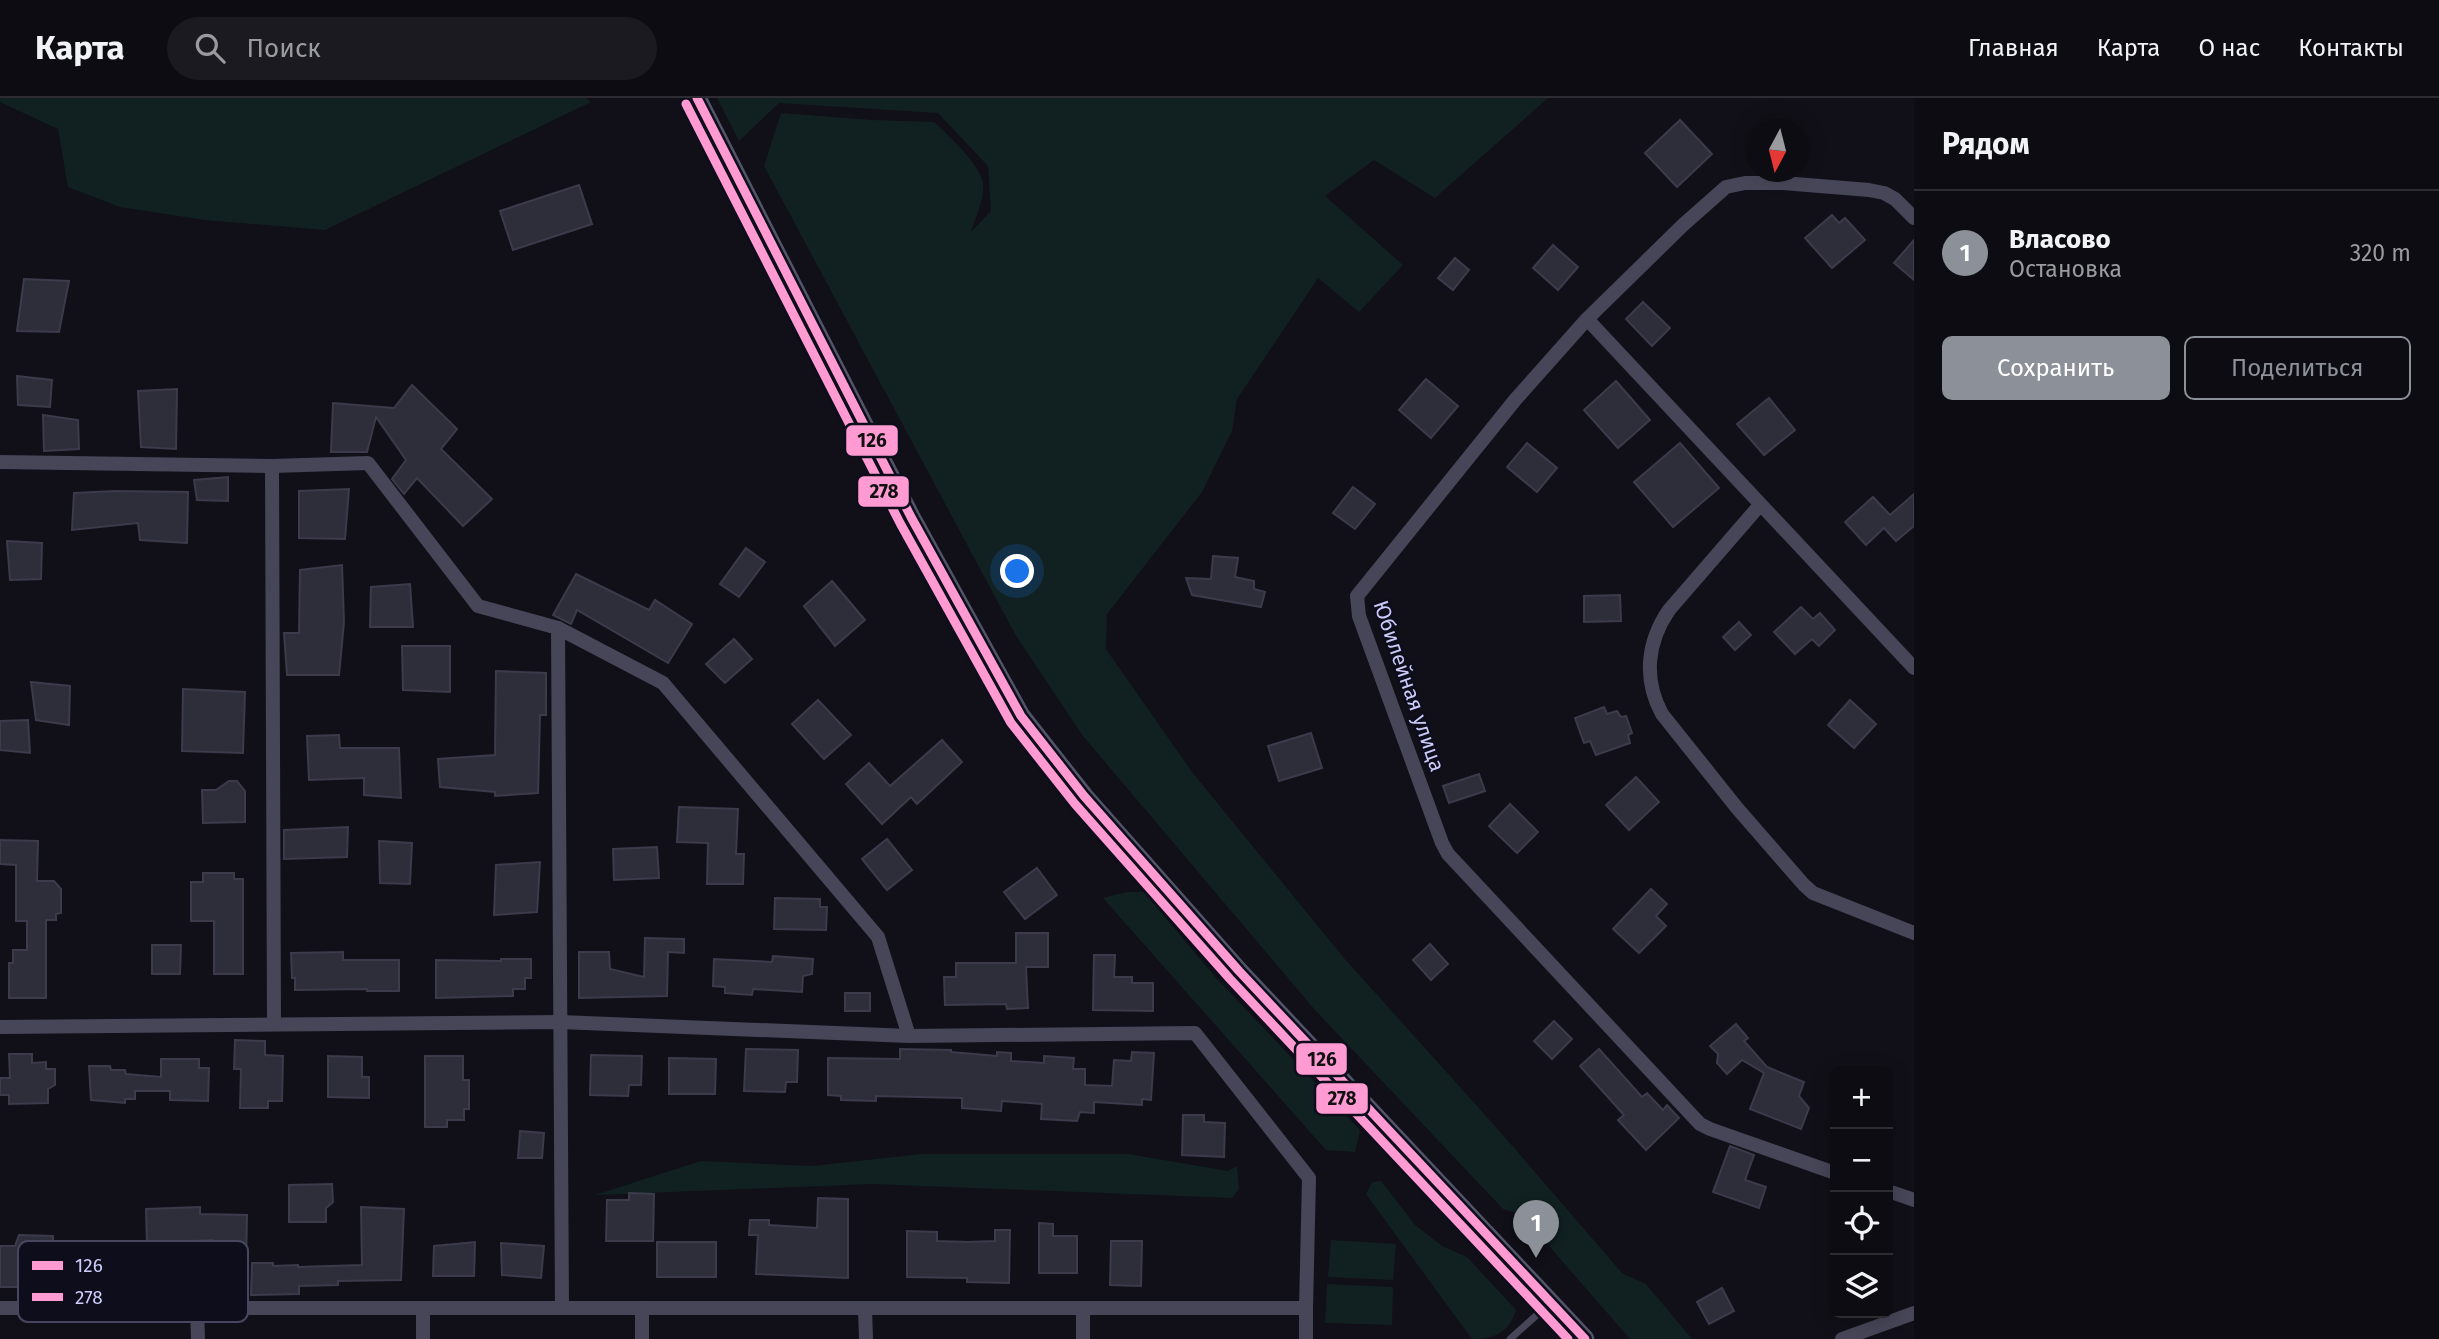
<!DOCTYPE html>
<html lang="ru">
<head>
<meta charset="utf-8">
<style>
	:root { --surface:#0d0c12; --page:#1b1a20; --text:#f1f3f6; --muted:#9a9b9f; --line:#2d2c32; --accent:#8c9099 }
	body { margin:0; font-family:"Fira Sans",sans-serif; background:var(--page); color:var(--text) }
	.controls { position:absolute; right:21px; bottom:21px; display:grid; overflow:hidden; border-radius:10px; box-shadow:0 4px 18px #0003 }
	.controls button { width:63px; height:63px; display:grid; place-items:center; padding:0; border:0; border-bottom:2px solid var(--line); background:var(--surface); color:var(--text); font:35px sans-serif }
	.compass { position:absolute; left:1746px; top:21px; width:63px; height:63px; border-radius:50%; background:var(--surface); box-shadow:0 4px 18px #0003; rotate:187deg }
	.you { position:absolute; left:1018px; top:474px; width:24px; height:24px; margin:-18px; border:5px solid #fff; border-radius:50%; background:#1a73e8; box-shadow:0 0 0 10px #1a73e833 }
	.badge { display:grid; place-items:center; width:46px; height:46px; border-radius:50%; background:var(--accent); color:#fff; font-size:23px; font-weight:700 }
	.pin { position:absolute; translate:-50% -58px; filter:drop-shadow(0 2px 4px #0008) }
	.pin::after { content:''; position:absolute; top:37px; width:24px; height:21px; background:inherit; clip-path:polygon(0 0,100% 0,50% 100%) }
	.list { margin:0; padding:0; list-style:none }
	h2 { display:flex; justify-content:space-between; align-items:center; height:91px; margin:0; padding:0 28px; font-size:30px }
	h2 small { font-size:23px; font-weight:400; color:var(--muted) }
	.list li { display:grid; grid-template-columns:46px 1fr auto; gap:21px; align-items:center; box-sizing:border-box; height:126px; padding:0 28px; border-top:2px solid var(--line) }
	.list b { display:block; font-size:26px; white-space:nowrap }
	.list p { margin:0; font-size:23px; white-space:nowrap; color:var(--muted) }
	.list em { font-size:23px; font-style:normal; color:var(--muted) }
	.actions { display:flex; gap:14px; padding:21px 28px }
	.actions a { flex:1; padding:16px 0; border:2px solid var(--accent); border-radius:10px; text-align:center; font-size:24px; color:var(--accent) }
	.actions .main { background:var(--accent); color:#fff }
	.icon { flex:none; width:38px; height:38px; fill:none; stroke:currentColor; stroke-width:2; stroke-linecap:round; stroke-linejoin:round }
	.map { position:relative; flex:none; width:1914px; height:1241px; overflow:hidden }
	header { display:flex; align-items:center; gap:42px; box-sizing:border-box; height:98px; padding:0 35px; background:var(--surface); border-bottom:2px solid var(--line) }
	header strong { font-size:33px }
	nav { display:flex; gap:38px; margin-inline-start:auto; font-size:24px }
	.search { width:490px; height:63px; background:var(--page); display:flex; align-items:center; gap:18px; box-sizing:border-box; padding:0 24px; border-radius:38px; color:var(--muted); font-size:26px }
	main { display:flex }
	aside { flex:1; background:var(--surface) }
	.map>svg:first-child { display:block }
	.green { fill:#112121 }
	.building { fill:#2e2e3a; stroke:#3c3a4b; stroke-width:2 }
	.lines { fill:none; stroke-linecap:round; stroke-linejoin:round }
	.service { stroke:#464658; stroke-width:7 }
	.minor { stroke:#464658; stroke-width:14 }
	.secondary { stroke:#52546a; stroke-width:19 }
	.bus-1-casing { stroke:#0e0d1b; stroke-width:14 }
	.bus-2-casing { stroke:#0e0d1b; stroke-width:14 }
	.bus-1 { stroke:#ff9ad2; stroke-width:9 }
	.bus-2 { stroke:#ff9ad2; stroke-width:9 }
	.labels { text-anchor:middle; stroke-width:5; stroke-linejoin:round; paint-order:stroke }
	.street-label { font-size:21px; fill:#ccccfa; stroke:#0e0d1b }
	.key { fill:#0e0d1b; stroke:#47465e; stroke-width:2 }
	.key-label { font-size:19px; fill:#ccccfa }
	.line-badge { stroke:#0e0d1b; stroke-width:2.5 }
	.pale-badge-label { font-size:19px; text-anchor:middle; font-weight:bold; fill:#111 }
</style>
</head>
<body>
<header>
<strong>Карта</strong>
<div class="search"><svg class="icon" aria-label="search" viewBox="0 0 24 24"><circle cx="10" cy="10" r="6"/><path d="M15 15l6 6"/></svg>Поиск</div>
<nav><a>Главная</a><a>Карта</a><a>О нас</a><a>Контакты</a></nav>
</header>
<main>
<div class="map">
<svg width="1914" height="1241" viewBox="0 0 1914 1241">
	<rect width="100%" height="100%" fill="#111018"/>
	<g class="green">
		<path d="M0,0H586L591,4L325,132L205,122L120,109L68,89L58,31L0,4Z"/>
		<path d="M717,0H1548L1435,100L1374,62L1325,98L1403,167L1359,214L1318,180L1237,301L1232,333L1202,394L1107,516L1106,551L1192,674L1344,860L1495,1028L1623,1176L1646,1186L1692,1241H1630L1522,1117L1503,1111L1315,912L1083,638L1015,536L764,68L781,15L872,22L934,24C949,38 979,65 983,85C985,101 975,120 971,134L991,113L988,68L938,15L779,5L739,43Z"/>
		<path d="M1127,794H1144L1216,880L1360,1032L1355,1054L1326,1052L1103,800Z"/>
		<path d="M922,1056H1128L1228,1073L1237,1068L1239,1091L1232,1100L873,1086L595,1097L701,1063L812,1068Z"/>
		<path d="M1381,1083L1415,1127L1442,1148L1467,1159L1516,1212C1509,1235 1494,1241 1472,1241L1366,1096L1372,1084Z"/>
		<path d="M1331,1142L1396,1146L1393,1182L1328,1179Z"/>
		<path d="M1327,1186L1393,1189L1392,1227L1325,1225Z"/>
	</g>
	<g class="building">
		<path d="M1680,22L1712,56L1677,89L1645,55Z"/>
		<path d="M579,87L592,126L513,152L500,113Z"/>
		<path d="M1832,117L1839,125L1845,120L1865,142L1832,170L1805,140Z"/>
		<path d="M1914,142V182L1894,165Z"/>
		<path d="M1553,147L1578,169L1558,192L1533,170Z"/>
		<path d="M1455,160L1469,172L1453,192L1438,180Z"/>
		<path d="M24,181L69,183L59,234L17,233Z"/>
		<path d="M1643,204L1670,230L1652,248L1626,221Z"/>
		<path d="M17,278L52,282L50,309L18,307Z"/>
		<path d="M1426,281L1458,308L1431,340L1399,312Z"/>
		<path d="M1616,283L1650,322L1618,350L1584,312Z"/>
		<path d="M412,287L457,331L441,351L492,401L463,428L417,380L404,396L392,381L406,362L376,319L367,354H331L333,305L394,310Z"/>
		<path d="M177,291L176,351L141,349L138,293Z"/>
		<path d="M1769,300L1795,332L1764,357L1737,326Z"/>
		<path d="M43,317L78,322L79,351L44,353Z"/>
		<path d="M1527,345L1557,370L1537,394L1507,369Z"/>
		<path d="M1680,345L1719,390L1673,429L1634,384Z"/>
		<path d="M228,379V403L197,402L194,382Z"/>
		<path d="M1353,389L1375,406L1355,431L1333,415Z"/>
		<path d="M349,391L345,441L299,440V393Z"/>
		<path d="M116,393L188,394L187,445L140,442L138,425L72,432L74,395Z"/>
		<path d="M1914,396V428L1896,443L1884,430L1866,447L1845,424L1873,399L1890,417Z"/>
		<path d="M7,443L42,445L41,481L10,482Z"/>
		<path d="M746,450L765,464L739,499L720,486Z"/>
		<path d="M1213,458L1238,460L1235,479L1254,483V491L1265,494L1261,509L1192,497L1186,480L1211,481Z"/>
		<path d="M342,467L344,524L339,577H287L284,535H299L300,472Z"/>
		<path d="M576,476L649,512L655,502L692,526L668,565L577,512L571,526L553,517Z"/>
		<path d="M832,483L865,522L835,548L804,508Z"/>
		<path d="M410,486L413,529H370L371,489Z"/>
		<path d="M1620,497L1621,523L1584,524V498Z"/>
		<path d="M1801,509L1813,521L1820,515L1835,532L1819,548L1812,541L1795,556L1774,534Z"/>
		<path d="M1739,524L1751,537L1735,552L1723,539Z"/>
		<path d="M734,541L752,561L725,585L706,566Z"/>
		<path d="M402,548H450V594L403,592Z"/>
		<path d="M496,573L546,575V617H540L538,695L495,698V694L440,689L438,661L495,657Z"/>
		<path d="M31,584L70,588L69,627L36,622Z"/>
		<path d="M183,591L245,594L243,655L182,653Z"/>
		<path d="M818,602L851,637L824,661L792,626Z"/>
		<path d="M1850,602L1876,626L1854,650L1828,627Z"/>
		<path d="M1604,609L1607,616L1617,613L1621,619L1626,618L1632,635L1628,637L1630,645L1596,657L1590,643L1584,645L1575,620Z"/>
		<path d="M28,622L30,655L0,652V623Z"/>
		<path d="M1311,635L1322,670L1279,683L1268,648Z"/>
		<path d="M339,637L340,650H399L401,700L364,697V680L309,682L307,638Z"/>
		<path d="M942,642L962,664L917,706L911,699L882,726L846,686L869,665L890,688Z"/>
		<path d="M1479,676L1485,693L1449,705L1443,688Z"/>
		<path d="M1636,679L1659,704L1629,732L1606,707Z"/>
		<path d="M229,683H237L245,693V724L203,725L202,692H216Z"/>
		<path d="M1510,706L1538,734L1517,755L1489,728Z"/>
		<path d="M679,709L738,711L736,756H744L743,786H707L708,745L677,744Z"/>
		<path d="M348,729L347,759L284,761V732Z"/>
		<path d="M887,741L912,772L887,792L862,761Z"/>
		<path d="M0,742L38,743L37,783H54L61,791V815L56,816V822H46V900H9V865H13V852H27V823H16V767L0,766Z"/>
		<path d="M379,743L412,745L410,786L380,785Z"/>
		<path d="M657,749L659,780L614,782L613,751Z"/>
		<path d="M540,764L537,814L494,817L496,767Z"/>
		<path d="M1037,770L1057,797L1025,821L1004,794Z"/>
		<path d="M203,775H234V781H243V876H214V823H191V784H203Z"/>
		<path d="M1651,791L1667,806L1656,818L1666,828L1639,855L1613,831Z"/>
		<path d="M775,800L820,801V809H827L826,832L774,831Z"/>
		<path d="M1016,835H1048V869H1026L1028,910L1007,911L1006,906L945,907L944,879H956V865H1016Z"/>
		<path d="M645,840L684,841V855L668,854L667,898L579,900V854H609L610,871L644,879Z"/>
		<path d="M1430,846L1448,866L1431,882L1413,862Z"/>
		<path d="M152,847H181L180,876H152Z"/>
		<path d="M343,854V862H399V893H367V891L295,892V880H292L291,855Z"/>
		<path d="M1094,857H1115L1114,879H1132V885H1153V913L1093,912Z"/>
		<path d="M773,858L813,861L812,876L803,878L802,894L753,891L752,897L725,895V889L713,888L714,861L772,864Z"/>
		<path d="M501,861H531V880H525V891H513V898L436,900V862L501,863Z"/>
		<rect x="845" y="895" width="25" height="18"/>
		<path d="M1554,923L1572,941L1552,961L1534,943Z"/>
		<path d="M1736,926L1748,940L1744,943L1767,969L1804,984L1799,998L1809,1010L1801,1031L1750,1011L1764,975L1742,962L1727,976L1717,965L1718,956L1710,948Z"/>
		<path d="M235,942L265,943V957L283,958L282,1003H268V1010H240L241,971H234Z"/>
		<path d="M746,951L798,952L797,984H786L785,994L744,993Z"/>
		<path d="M900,951L951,952V954L997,958V954L1011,955V963L1044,965V958L1074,960L1073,971H1085V987L1112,988L1114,962L1131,963L1132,954L1154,955L1151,1002L1142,1001V1007L1094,1004V1015L1080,1014L1077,1023L1041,1021L1042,1006L1002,1003L1001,1013L962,1010V1000L876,998V1003L841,1002V998L828,997V960L900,961Z"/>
		<path d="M1599,951L1642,999L1647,995L1663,1012L1667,1007L1679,1020L1646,1052L1618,1022L1624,1017L1580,968Z"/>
		<path d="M9,956H32V965L46,964V971H55V987L48,991V1005L9,1006V997H0V980H10Z"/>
		<path d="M591,957L642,958L641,987H629L628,998L590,997Z"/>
		<path d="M328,958L362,959V979H369V1000L328,999Z"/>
		<path d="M425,958H463V982H469V1011H464V1022H447V1029H425Z"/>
		<path d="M669,960L716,961L715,996H669Z"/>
		<path d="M161,961H199V970H209L208,1003L170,1002V993H135V1001H125V1005L91,1002L89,968H110L111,972H125L126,976L161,979Z"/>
		<path d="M1183,1017H1204V1024L1225,1025L1224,1059L1182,1057Z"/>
		<path d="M520,1033L544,1035L542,1060H518Z"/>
		<path d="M1730,1048L1754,1057L1745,1082L1766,1089L1759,1110L1713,1094Z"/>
		<path d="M332,1086L333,1104L326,1110V1124H289V1087Z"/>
		<path d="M629,1095L654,1096L653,1143H606L607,1102H629Z"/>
		<path d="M818,1100L848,1101V1180L756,1176L758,1137H749L750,1122H769V1127L817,1130Z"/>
		<path d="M200,1109V1116L247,1117L246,1167H212V1142L147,1145L146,1111Z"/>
		<path d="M361,1109L404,1111L401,1182L338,1183V1187L299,1188V1196L251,1197L252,1165H273V1168L298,1167V1169L362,1167Z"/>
		<path d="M1039,1125L1053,1126V1138H1077V1175H1039Z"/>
		<path d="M995,1132H1010L1009,1185L967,1184V1180L907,1179V1133L937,1134V1143L968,1144L995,1143Z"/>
		<path d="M19,1137L53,1138V1183L19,1182V1189H0V1148H15Z"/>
		<path d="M1111,1143H1142L1141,1188L1110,1187Z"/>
		<path d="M475,1144L474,1178H433L434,1148Z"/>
		<rect x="657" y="1144" width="59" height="35"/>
		<path d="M501,1145L544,1148L541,1180L502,1177Z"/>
		<path d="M1722,1190L1734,1213L1709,1226L1697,1204Z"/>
	</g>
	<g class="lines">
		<path class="service" d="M1510,1241L1549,1206"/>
		<g class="minor">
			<path d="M1587,221L1914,570"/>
			<path d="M0,364L272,368L368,365L478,508L558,530L663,585L878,839L909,938"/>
			<path d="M272,368L274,925"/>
			<path d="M1760,407L1669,512C1647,544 1643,581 1662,616L1737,710L1804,787L1813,795L1914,835"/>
			<path d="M558,530L562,1210"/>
			<path d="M0,929L560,924L909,938L1195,935L1309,1080L1306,1210"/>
			<path d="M1835,1075L1710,1031L1700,1026L1448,756L1442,745L1359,518L1357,498L1515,302L1587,221L1683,127L1726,89L1745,85H1783L1869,92L1884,95L1895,101L1914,120"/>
			<path d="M1888,1093L1914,1102"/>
			<path d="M0,1210H1306V1241"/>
			<path d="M865,1210L866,1241"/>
			<path d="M1083,1210V1241"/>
			<path d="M197,1211L198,1241"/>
			<path d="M642,1212V1241"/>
			<path d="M423,1241V1211"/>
			<path d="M1842,1241L1914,1215"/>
		</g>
		<path class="secondary" d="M697,0L911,419L1021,618L1084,698L1239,873L1585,1241"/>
		<g class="bus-1-casing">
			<path id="bus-1" d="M697,0L911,419L1021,618L1084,698L1239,873L1585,1241"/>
		</g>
		<g class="bus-2-casing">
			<path id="bus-2" d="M686,6L900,425L1011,625L1075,706L1230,881L1568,1241"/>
		</g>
		<use href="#bus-1" class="bus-1"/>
		<use href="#bus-2" class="bus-2"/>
	</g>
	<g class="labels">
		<g class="street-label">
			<text transform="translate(1409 588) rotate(71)" y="7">Юбилейная улица</text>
		</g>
	</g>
	<rect x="18" y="1143" width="230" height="81" rx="10" class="key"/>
	<rect x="32" y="1163" width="31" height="9" fill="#ff9ad2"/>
	<rect x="32" y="1195" width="31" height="8" fill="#ff9ad2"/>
	<g class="key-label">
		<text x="75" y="1174">126</text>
		<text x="75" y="1206">278</text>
	</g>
	<g class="line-badge">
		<rect x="845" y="326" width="54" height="33" rx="7" fill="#ff9ad2"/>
		<rect x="857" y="377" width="53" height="33" rx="7" fill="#ff9ad2"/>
		<rect x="1295" y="944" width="53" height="34" rx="7" fill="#ff9ad2"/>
		<rect x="1315" y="984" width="54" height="33" rx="7" fill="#ff9ad2"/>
	</g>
	<g class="pale-badge-label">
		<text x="872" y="349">126</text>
		<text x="884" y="400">278</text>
		<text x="1322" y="968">126</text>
		<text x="1342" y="1007">278</text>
	</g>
</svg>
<div class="controls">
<button>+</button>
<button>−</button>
<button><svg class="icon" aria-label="locate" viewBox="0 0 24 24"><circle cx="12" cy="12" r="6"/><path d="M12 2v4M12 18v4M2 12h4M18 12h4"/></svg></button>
<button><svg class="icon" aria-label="layers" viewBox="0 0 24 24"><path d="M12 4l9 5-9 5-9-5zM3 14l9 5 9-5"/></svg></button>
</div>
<svg class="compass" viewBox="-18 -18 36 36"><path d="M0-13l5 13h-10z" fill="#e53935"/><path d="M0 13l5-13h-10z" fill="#9a9b9f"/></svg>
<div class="you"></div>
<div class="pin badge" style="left:1536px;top:1160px">1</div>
</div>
<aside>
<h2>Рядом<small></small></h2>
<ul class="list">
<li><span class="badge">1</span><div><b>Власово</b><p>Остановка</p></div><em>320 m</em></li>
</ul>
<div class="actions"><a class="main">Сохранить</a><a>Поделиться</a></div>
</aside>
</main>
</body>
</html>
